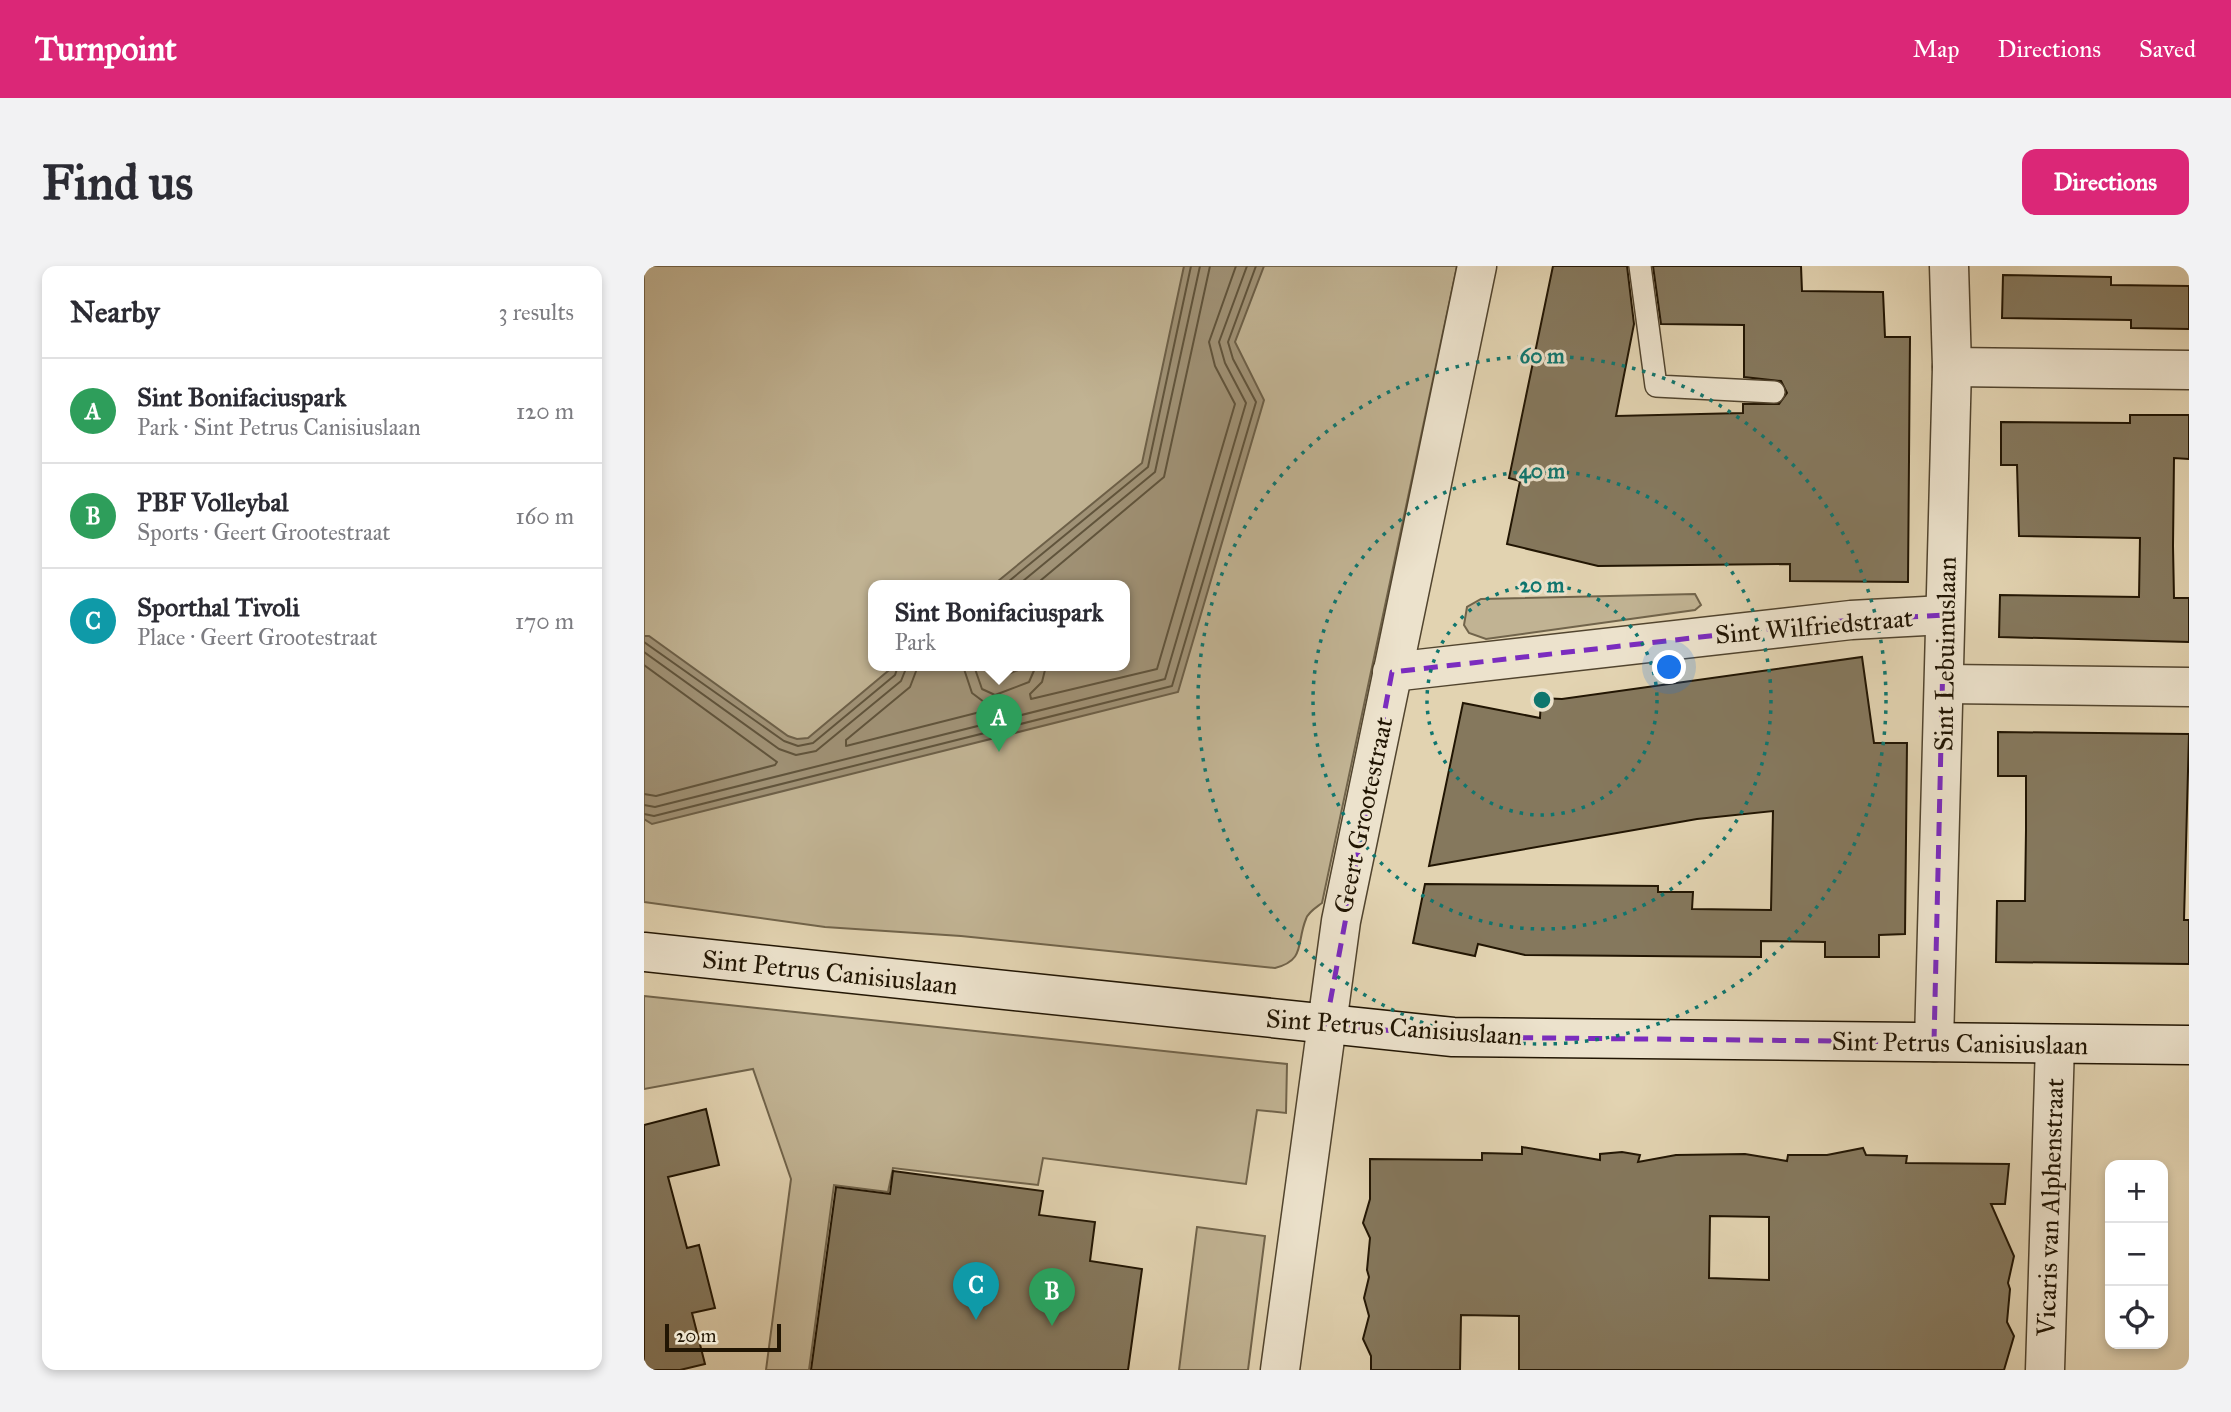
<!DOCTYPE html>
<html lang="en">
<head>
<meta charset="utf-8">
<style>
	:root { --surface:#fff; --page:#f2f2f3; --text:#2b2b33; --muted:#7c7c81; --line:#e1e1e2; --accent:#db2777 }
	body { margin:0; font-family:"IM FELL Great Primer",serif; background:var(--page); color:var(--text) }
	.controls { position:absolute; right:21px; bottom:21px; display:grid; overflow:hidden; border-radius:14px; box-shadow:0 4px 10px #0003 }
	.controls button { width:63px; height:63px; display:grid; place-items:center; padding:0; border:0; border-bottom:2px solid var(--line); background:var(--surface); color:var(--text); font:35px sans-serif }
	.scale { position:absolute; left:21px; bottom:18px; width:116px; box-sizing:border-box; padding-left:7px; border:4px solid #211503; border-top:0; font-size:19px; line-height:24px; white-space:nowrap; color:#211503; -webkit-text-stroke:5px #ece2cc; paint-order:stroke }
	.you { position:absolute; left:1026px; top:402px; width:24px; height:24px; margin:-18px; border:5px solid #fff; border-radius:50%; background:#1a73e8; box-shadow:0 0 0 10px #1a73e833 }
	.badge { display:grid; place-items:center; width:46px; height:46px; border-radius:50%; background:var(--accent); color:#fff; font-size:23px; font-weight:700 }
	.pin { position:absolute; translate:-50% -58px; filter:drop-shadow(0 2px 4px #0008) }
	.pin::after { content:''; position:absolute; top:37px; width:24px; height:21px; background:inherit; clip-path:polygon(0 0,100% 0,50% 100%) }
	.popup { position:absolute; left:224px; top:314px; width:262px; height:91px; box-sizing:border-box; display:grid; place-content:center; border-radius:14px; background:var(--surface); filter:drop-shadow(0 2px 5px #0005); font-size:23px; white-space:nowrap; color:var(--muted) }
	.popup b { font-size:26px; color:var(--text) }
	.popup::after { content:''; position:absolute; left:50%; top:100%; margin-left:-14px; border:14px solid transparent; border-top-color:var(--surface) }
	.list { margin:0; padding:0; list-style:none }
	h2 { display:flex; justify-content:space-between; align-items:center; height:91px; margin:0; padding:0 28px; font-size:30px }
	h2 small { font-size:23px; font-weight:400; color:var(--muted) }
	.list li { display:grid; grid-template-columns:46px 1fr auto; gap:21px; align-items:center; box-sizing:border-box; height:105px; padding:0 28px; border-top:2px solid var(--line) }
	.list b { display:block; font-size:26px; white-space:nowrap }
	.list p { margin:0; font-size:23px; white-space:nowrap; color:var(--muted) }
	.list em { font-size:23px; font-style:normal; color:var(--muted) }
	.icon { flex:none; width:38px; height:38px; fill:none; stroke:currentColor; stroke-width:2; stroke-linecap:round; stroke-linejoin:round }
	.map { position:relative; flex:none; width:1545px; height:1104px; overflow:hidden; border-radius:14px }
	header { display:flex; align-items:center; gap:42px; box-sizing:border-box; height:98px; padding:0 35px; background:var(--accent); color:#fff }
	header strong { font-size:33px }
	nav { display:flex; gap:38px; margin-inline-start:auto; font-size:24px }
	.intro { display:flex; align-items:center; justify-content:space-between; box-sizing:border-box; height:168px; padding:0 42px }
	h1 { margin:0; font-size:49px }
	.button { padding:18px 32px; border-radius:14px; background:var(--accent); color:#fff; font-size:24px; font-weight:700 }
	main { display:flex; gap:42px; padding:0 42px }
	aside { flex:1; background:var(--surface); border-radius:14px; box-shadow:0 4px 10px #0003 }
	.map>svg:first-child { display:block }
	.green { fill:#c1b393; stroke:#71644b; stroke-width:2; fill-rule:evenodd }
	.water { fill:#a09276; stroke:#6d6048; stroke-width:2 }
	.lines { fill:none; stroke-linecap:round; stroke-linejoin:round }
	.shore { stroke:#60543c; stroke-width:2 }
	.building { fill:#85785d; stroke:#211503; stroke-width:2; fill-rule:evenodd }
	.lane-casing { stroke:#51442e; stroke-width:24 }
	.street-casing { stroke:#51442e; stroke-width:41 }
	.secondary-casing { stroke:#211503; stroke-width:41 }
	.lane { stroke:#ece2cc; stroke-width:21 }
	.street { stroke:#ece2cc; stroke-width:38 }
	.secondary { stroke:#ece2cc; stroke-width:38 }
	.marked { fill:none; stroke:#7b2cbf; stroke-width:5; stroke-dasharray:14 9; stroke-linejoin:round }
	.ring { fill:none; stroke:#0f766e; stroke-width:3.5; stroke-dasharray:3.5 7 }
	.labels { text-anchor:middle; stroke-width:6; stroke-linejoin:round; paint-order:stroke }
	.street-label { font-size:26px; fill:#211503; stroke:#ece2cc }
	.centre { fill:#0f766e; stroke:#ece2cc; stroke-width:3.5 }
	.ring-label { font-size:21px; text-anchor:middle; font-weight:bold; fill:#0f766e; stroke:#ece2cc; stroke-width:6; stroke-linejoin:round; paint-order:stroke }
</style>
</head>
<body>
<header>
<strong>Turnpoint</strong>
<nav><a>Map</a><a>Directions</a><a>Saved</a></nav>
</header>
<div class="intro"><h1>Find us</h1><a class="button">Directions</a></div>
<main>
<aside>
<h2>Nearby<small>3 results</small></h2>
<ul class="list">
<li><span class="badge" style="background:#2e9e5b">A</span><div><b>Sint Bonifaciuspark</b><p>Park · Sint Petrus Canisiuslaan</p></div><em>120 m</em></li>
<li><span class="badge" style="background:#2e9e5b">B</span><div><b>PBF Volleybal</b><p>Sports · Geert Grootestraat</p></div><em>160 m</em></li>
<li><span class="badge" style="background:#0f9aa8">C</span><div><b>Sporthal Tivoli</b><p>Place · Geert Grootestraat</p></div><em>170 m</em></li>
</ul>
</aside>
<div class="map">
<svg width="1545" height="1104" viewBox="0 0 1545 1104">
	<rect width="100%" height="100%" fill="#e2d3b1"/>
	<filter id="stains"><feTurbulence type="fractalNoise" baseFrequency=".00286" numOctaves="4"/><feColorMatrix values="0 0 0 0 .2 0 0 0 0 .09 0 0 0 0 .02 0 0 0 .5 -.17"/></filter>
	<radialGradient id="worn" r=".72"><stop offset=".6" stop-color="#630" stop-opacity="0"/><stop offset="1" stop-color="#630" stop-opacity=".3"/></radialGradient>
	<g class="green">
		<path d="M0,0H813L678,637C673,641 664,646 662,653C652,677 662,694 631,702L317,670L181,661L0,636ZM229,320H481V400H229Z"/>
		<path d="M1051,328L1057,339L1051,344L842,373L825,367L820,359L823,341L837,333Z"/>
		<path d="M0,730L643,798L642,847L613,844L602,918L399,892L394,919L249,902L244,926L190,919L165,1104H122L147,913L109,803L0,823Z"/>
		<path d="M553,961L621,970L604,1104H535Z"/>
	</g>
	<path class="water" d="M540,0H620L591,76L620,134L534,426L8,558L0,553V370H5L144,470L153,473L164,472L250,400H344L351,414L383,400H481V320H348L498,197Z"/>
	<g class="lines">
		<g class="shore">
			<path d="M359,320L504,201L547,0"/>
			<path d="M373,320L511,206L556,0"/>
			<path d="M390,320L520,211L566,0"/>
			<path d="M0,376L140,475L154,480L169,477L251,409L254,400"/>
			<path d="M0,386L135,483L152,489L172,485L257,415L263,400"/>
			<path d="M0,399L133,496L131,499L12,530L0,528"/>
			<path d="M274,400L266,421L202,474V480L344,444V439L328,427L319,400"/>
			<path d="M330,400L338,423L351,429L385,416L392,400"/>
			<path d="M402,400L398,416L386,428L387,433L513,403L591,138L571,100L565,76L592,0"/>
			<path d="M0,539L11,541L521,413L602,137L581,97L575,76L603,0"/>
			<path d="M0,548L10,550L528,420L612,136L589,93L584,76L612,0"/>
		</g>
	</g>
	<g class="building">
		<path d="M909,0H983L990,58L972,150L1099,147V138H1135L1143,127L1137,115L1100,111V59L1017,58L1009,0H1157L1158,25L1239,26L1241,71H1266L1264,316L1146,315V298L954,300L863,278L876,215L865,212Z"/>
		<path d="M1359,9L1467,11V19L1545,20V63L1487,62V54L1358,52Z"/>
		<path d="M1486,149H1545V193L1530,192L1529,280L1530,332H1545V376L1355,371L1356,329L1495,331L1496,272L1375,270L1373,199H1357V156L1486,157Z"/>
		<path d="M1218,391L1230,477H1263L1261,668L1235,669V691H1181V676L1117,675V691L881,689L834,678L831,690L769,677L781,618L1014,620V626H1049L1048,643L1127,644L1129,545L1053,553L785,600L819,437L896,452L897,432L918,433Z"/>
		<path d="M1354,466L1545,468L1540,654H1545V698L1352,696L1353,635H1381L1382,564V510H1354Z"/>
		<path d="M62,843L75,899L24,911L43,982L55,979L71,1042L48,1047L61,1098L36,1104H0V859Z"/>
		<path d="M878,881L956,894V888L978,886L996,889L994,896L1032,889L1101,888L1143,895L1144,889H1183L1219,882L1222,889L1263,890L1262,897L1365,898L1361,938H1347L1370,990L1364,1017L1366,1023L1363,1056L1370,1070L1360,1104H875V1050L817,1049L816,1104H727V1090L719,1073L725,1050L720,1032L725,1011L723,1004L726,972L719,957L726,933V893L838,894V887L878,888ZM1066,950L1125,951V1014L1065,1012Z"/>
		<path d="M249,905L399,925L395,949L451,956L446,995L498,1003L484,1104H167L192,921L246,928Z"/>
	</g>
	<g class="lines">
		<g class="lane-casing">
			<path id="lane" d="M996,0L1012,120L1130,126"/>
		</g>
		<g class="street-casing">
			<g id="street">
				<path d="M1308,101L1545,104"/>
				<path d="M748,406L1207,354L1300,349"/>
				<path d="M1301,418L1545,421"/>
				<path d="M1290,776L1308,101L1305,0"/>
				<path d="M636,1104L697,655L833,0"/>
				<path d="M1401,1104L1411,778"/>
			</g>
		</g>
		<g class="secondary-casing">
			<path id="secondary" d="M0,686L809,771L1545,779"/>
		</g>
		<use href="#lane" class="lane"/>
		<use href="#street" class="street"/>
		<use href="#secondary" class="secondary"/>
	</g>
	<path class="marked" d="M1300,349L1290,776L809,771L682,758L748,406L1207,354Z"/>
	<g class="ring">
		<circle cx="898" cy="434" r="115"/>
		<circle cx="898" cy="434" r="229"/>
		<circle cx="898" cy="434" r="344"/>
	</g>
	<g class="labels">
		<g class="street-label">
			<text transform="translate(1170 360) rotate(-5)" y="9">Sint Wilfriedstraat</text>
			<text transform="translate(1301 388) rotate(-89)" y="9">Sint Lebuinuslaan</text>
			<text transform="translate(719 549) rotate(-78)" y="9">Geert Grootestraat</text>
			<text transform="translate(186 706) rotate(6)" y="9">Sint Petrus Canisiuslaan</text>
			<text transform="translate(750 761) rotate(4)" y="9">Sint Petrus Canisiuslaan</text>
			<text transform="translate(1316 777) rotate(1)" y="9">Sint Petrus Canisiuslaan</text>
			<text transform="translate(1406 941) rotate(-88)" y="9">Vicaris van Alphenstraat</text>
		</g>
	</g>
	<circle cx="898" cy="434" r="10" class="centre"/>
	<g class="ring-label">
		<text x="898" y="97">60 m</text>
		<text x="898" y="212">40 m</text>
		<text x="898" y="326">20 m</text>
	</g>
	<rect width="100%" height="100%" filter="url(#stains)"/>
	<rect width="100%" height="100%" fill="url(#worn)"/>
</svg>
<div class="controls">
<button>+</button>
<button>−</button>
<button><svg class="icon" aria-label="locate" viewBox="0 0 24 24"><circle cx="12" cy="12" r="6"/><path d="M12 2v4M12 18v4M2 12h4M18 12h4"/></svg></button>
</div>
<div class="scale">20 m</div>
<div class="you"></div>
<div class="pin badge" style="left:355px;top:486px;background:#2e9e5b">A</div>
<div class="popup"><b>Sint Bonifaciuspark</b>Park</div>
<div class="pin badge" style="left:408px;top:1060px;background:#2e9e5b">B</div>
<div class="pin badge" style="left:332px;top:1054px;background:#0f9aa8">C</div>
</div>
</main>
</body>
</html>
